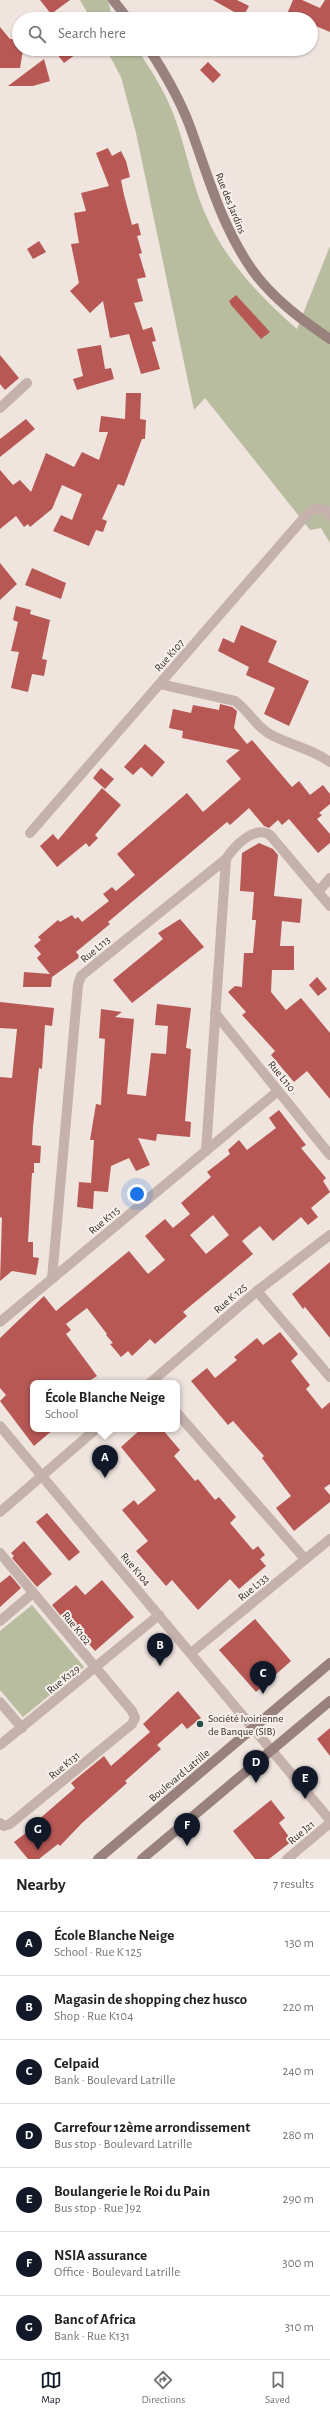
<!DOCTYPE html>
<html lang="en">
<head>
<meta charset="utf-8">
<style>
	:root { --surface:#fff; --page:#f6f6f6; --text:#222; --muted:#767676; --line:#e0e0e0; --accent:#111827 }
	body { margin:0; font-family:"Alegreya Sans",sans-serif; background:var(--page); color:var(--text) }
	.you { position:absolute; left:137px; top:1194px; width:14px; height:14px; margin:-10px; border:3px solid #fff; border-radius:50%; background:#1a73e8; box-shadow:0 0 0 6px #1a73e833 }
	.badge { display:grid; place-items:center; width:26px; height:26px; border-radius:50%; background:var(--accent); color:#fff; font-size:13px; font-weight:700 }
	.pin { position:absolute; translate:-50% -33px; filter:drop-shadow(0 1px 2px #0008) }
	.pin::after { content:''; position:absolute; top:21px; width:14px; height:12px; background:inherit; clip-path:polygon(0 0,100% 0,50% 100%) }
	.popup { position:absolute; left:30px; top:1380px; width:150px; height:52px; box-sizing:border-box; display:grid; place-content:center; border-radius:8px; background:var(--surface); filter:drop-shadow(0 1px 3px #0005); font-size:13px; white-space:nowrap; color:var(--muted) }
	.popup b { font-size:15px; color:var(--text) }
	.popup::after { content:''; position:absolute; left:50%; top:100%; margin-left:-8px; border:8px solid transparent; border-top-color:var(--surface) }
	.list { margin:0; padding:0; list-style:none }
	h2 { display:flex; justify-content:space-between; align-items:center; height:52px; margin:0; padding:0 16px; font-size:17px }
	h2 small { font-size:13px; font-weight:400; color:var(--muted) }
	.list li { display:grid; grid-template-columns:26px 1fr auto; gap:12px; align-items:center; box-sizing:border-box; height:64px; padding:0 16px; border-top:1px solid var(--line) }
	.list b { display:block; font-size:15px; white-space:nowrap }
	.list p { margin:0; font-size:13px; white-space:nowrap; color:var(--muted) }
	.list em { font-size:13px; font-style:normal; color:var(--muted) }
	.icon { flex:none; width:22px; height:22px; fill:none; stroke:currentColor; stroke-width:2; stroke-linecap:round; stroke-linejoin:round }
	.map { position:relative; flex:none; width:330px; height:1859px; overflow:hidden }
	.search { position:absolute; background:var(--surface); box-shadow:0 1px 3px #0004; left:12px; right:12px; top:12px; height:44px; display:flex; align-items:center; gap:10px; box-sizing:border-box; padding:0 14px; border-radius:22px; color:var(--muted); font-size:15px }
	.sheet { height:500px; background:var(--surface) }
	nav { display:flex; justify-content:space-around; align-items:center; box-sizing:border-box; height:56px; border-top:1px solid var(--line); background:var(--surface); font-size:11px; color:var(--muted) }
	nav a { display:grid; justify-items:center; gap:2px }
	nav .on { color:var(--accent) }
	.map>svg:first-child { display:block }
	.green { fill:#b9bda0 }
	.building { fill:#b75855; fill-rule:evenodd }
	.lines { fill:none; stroke-linecap:round; stroke-linejoin:round }
	.street { stroke:#c6b2ac; stroke-width:10 }
	.secondary { stroke:#99827d; stroke-width:10 }
	.poi-dot { fill:#24514b; stroke:#f7efea; stroke-width:1.5 }
	.labels { text-anchor:middle; stroke-width:4; stroke-linejoin:round; paint-order:stroke }
	.street-label { font-size:11px; fill:#352b2a; stroke:#f7efea }
	.poi-label { font-size:11px; fill:#352b2a; stroke:#f7efea; text-anchor:start }
</style>
</head>
<body>
<div class="map">
<svg width="330" height="1859" viewBox="0 0 330 1859">
	<rect width="100%" height="100%" fill="#efe4de"/>
	<g class="green">
		<path d="M80,0H108L111,12L116,19H91Z"/>
		<path d="M106,49H137C152,71 167,95 176,121C186,150 192,182 204,211C224,259 258,295 297,329L330,246V543L321,528L310,530L205,398L194,410L136,133L121,77Z"/>
		<path d="M32,1605L84,1667L23,1717L0,1690V1631Z"/>
	</g>
	<g class="building">
		<path d="M40,0H70L51,14Z"/>
		<path d="M213,0H237L249,6L243,17Z"/>
		<path d="M293,0H302L320,8L325,0H330V32L311,24V19H299L287,14Z"/>
		<path d="M0,27L10,39L19,40V49L23,50L20,68H0Z"/>
		<path d="M53,49H83L64,63Z"/>
		<path d="M44,59L50,81L33,86H8Z"/>
		<path d="M208,62L221,75L213,83L200,70Z"/>
		<path d="M108,148L112,156L121,151L126,161L130,177L121,180L124,195L132,225L138,223L141,235L137,236L142,253L139,254L146,277L137,279L143,301L134,303L143,330L152,327L156,341L152,342L160,369L141,374L129,334L110,338L103,301L90,313L70,291L79,283L71,244L79,243L74,213L86,211L81,193L109,186L96,153Z"/>
		<path d="M39,241L46,252L33,259L27,249Z"/>
		<path d="M236,295L270,332L261,339L231,305L229,301Z"/>
		<path d="M101,345L105,369L111,368L114,379L77,390L73,379L83,376L77,349Z"/>
		<path d="M0,355L19,378L5,390L0,384Z"/>
		<path d="M126,393H141L140,419L146,420L145,439H142L124,486L118,484L102,519L107,521L103,532L96,530L89,546L53,531L61,515L72,520L82,494L62,485L52,509L30,527L28,524L24,527L16,516L0,529V470L13,485L20,480L31,492L46,453L74,467L82,452L99,460L108,432H99L101,416L125,419Z"/>
		<path d="M26,419L35,429L0,457V439Z"/>
		<path d="M0,563L17,584L0,600Z"/>
		<path d="M32,568L66,583L61,599L25,585Z"/>
		<path d="M16,606L31,610L30,614L50,620L42,659L47,660L44,676L32,674L28,692L11,688L19,652L11,651L18,622L13,620Z"/>
		<path d="M241,625L277,641L268,662L309,681L289,726L264,714L275,688L246,675L249,667L218,651L223,638L234,643Z"/>
		<path d="M220,704L232,707L237,711L234,728L247,744L252,740L292,787L299,781L310,795L323,785L330,794V804L319,813L322,815L317,819L330,834V843L318,853L289,819L282,825L278,820L269,828L264,826L249,808L230,825L227,822L108,922L110,924L76,952L80,957L52,977L51,987H23L24,972L50,974L37,958L41,954L34,946L41,940L38,937L58,920L60,922L72,915L75,919L78,917L82,922L109,901L103,894L112,887L116,891L135,875L117,854L187,793L203,812L241,779L226,761L240,750L182,738L183,731L169,728L173,709L191,713L193,705L219,710Z"/>
		<path d="M145,744L165,762L152,777L141,767L133,775L124,767Z"/>
		<path d="M101,768L114,779L105,789L93,778Z"/>
		<path d="M102,788L121,805L95,835L98,838L89,847L86,843L57,867L40,846L53,834L58,840Z"/>
		<path d="M259,843L273,849L278,855L274,896L302,899L300,923L282,921L280,946H294V970H272L271,992L286,1010L301,998L330,1033V1099L307,1071L294,1082L271,1055L275,1051L242,1015L246,1012L228,992L235,986L242,987L244,953H253L256,920H252L254,892L240,891L242,853Z"/>
		<path d="M180,919L204,947L132,1003L113,980L163,939L158,933Z"/>
		<path d="M317,977L327,989L318,996L309,985Z"/>
		<path d="M0,1002L54,1008L52,1026L45,1025L42,1069L39,1068L33,1127L32,1145L41,1146L40,1163H34V1173H32L28,1242H33V1257L39,1258L36,1275L12,1271L0,1281L2,1218L0,1217V1077L12,1078L17,1029L0,1028Z"/>
		<path d="M157,1004L191,1008L186,1048L191,1049L185,1121L191,1122L190,1137L157,1134L156,1141L138,1138L150,1165L136,1171L129,1158L111,1166L108,1192L94,1191L93,1209L77,1207L79,1182L91,1183L94,1140H90L96,1104L101,1105L105,1039L99,1038L101,1009L122,1012L115,1017L134,1019L127,1094L146,1096L151,1053L166,1054L168,1026L155,1025Z"/>
		<path d="M279,1110L306,1145L301,1148L326,1178L323,1181L330,1192L311,1208L318,1217L308,1225L301,1217L273,1241L260,1226L242,1241L253,1254L183,1312L187,1316L155,1344L150,1339L132,1356L128,1351L121,1357L110,1344L113,1343L106,1335L107,1334L87,1308L66,1324L71,1330L66,1334L97,1376L86,1383H33V1429H54L34,1446L0,1401L6,1395L0,1388V1338L44,1296L56,1311L129,1251L148,1274L165,1260L145,1236L165,1219L173,1228L190,1214L181,1203L211,1177L207,1172L230,1154L228,1150L239,1140L247,1150L276,1128L269,1118ZM213,1215L229,1235L206,1254L190,1235Z"/>
		<path d="M330,1262V1338L305,1307L303,1309L292,1294Z"/>
		<path d="M280,1332L298,1354L291,1361L310,1385L306,1389L322,1409L330,1402V1484L324,1488L330,1495V1502L294,1531L276,1508L291,1496L262,1458L264,1456L233,1421L228,1425L191,1381L207,1368L215,1378L237,1360L234,1357L257,1338L263,1345Z"/>
		<path d="M141,1429H162L180,1450L174,1456L195,1481L198,1479L215,1500L219,1497L236,1517L230,1523L253,1550L258,1546L265,1555L260,1559L266,1566L239,1589L230,1579L198,1610L172,1580L166,1586L136,1551L148,1541L122,1510L134,1500L138,1505L156,1490L121,1447Z"/>
		<path d="M47,1513L80,1552L69,1561L36,1522Z"/>
		<path d="M24,1541L52,1574L37,1587L12,1558L14,1556L11,1553Z"/>
		<path d="M10,1575L21,1588L0,1607V1583Z"/>
		<path d="M102,1580L134,1617L95,1651L83,1637L80,1639L52,1605L76,1585L85,1595Z"/>
		<path d="M255,1619L291,1661L256,1692L219,1650Z"/>
		<path d="M178,1691L201,1718L187,1729L182,1723L157,1745L161,1749L125,1781L127,1783L82,1823L60,1846L58,1844L39,1859H28L14,1842L39,1823L37,1821L75,1788L71,1783L104,1756L111,1766L150,1732L143,1724Z"/>
		<path d="M330,1728V1756L317,1739Z"/>
		<path d="M271,1800L285,1818L279,1823L292,1841L269,1859H255L233,1831Z"/>
	</g>
	<g class="lines">
		<g class="street">
			<path d="M0,408L27,383"/>
			<path d="M160,684L235,701C248,710 255,725 268,733C288,745 311,748 330,762"/>
			<path d="M30,833L309,512L318,508L327,511L330,516"/>
			<path d="M318,892L330,878"/>
			<path d="M215,1013L330,1155"/>
			<path d="M206,1151L226,859"/>
			<path d="M52,1279L78,985L81,976L226,859C235,845 255,825 270,835L330,906"/>
			<path d="M257,1291L330,1377"/>
			<path d="M0,1322L278,1091"/>
			<path d="M150,1383L257,1291L330,1235"/>
			<path d="M177,1413L305,1559"/>
			<path d="M0,1426L330,1820"/>
			<path d="M0,1512L96,1429"/>
			<path d="M0,1553L132,1711L135,1718L132,1724L10,1824L4,1826L0,1823"/>
			<path d="M0,1621L33,1593"/>
			<path d="M191,1653L330,1539"/>
			<path d="M0,1702L22,1728"/>
			<path d="M0,1745L159,1615"/>
			<path d="M287,1859L330,1823"/>
		</g>
		<g class="secondary">
			<path d="M113,0L128,19"/>
			<path d="M149,49C164,72 179,98 189,124C208,175 221,226 253,271C273,299 302,320 330,339"/>
			<path d="M98,1859L330,1663"/>
			<path d="M142,1859L330,1701"/>
		</g>
	</g>
	<circle class="poi-dot" cx="200" cy="1724" r="4"/>
	<g class="labels">
		<g class="street-label">
			<text transform="translate(231 203) rotate(68)" y="4">Rue des Jardins</text>
			<text transform="translate(169 655) rotate(-49)" y="4">Rue K107</text>
			<text transform="translate(95 949) rotate(-40)" y="4">Rue L113</text>
			<text transform="translate(282 1076) rotate(51)" y="4">Rue L110</text>
			<text transform="translate(104 1220) rotate(-40)" y="4">Rue K115</text>
			<text transform="translate(230 1298) rotate(-41)" y="4">Rue K 125</text>
			<text transform="translate(136 1569) rotate(50)" y="4">Rue K104</text>
			<text transform="translate(253 1587) rotate(-40)" y="4">Rue L133</text>
			<text transform="translate(77 1628) rotate(51)" y="4">Rue K102</text>
			<text transform="translate(63 1679) rotate(-39)" y="4">Rue K129</text>
			<text transform="translate(64 1765) rotate(-40)" y="4">Rue K131</text>
			<text transform="translate(179 1775) rotate(-40)" y="4">Boulevard Latrille</text>
			<text transform="translate(301 1832) rotate(-40)" y="4">Rue J21</text>
		</g>
		<g class="poi-label">
			<text x="208" y="1722">Société Ivoirienne<tspan x="208" dy="13">de Banque (SIB)</tspan></text>
		</g>
	</g>
</svg>
<div class="you"></div>
<div class="pin badge" style="left:105px;top:1478px">A</div>
<div class="popup"><b>École Blanche Neige</b>School</div>
<div class="pin badge" style="left:160px;top:1666px">B</div>
<div class="pin badge" style="left:263px;top:1694px">C</div>
<div class="pin badge" style="left:256px;top:1783px">D</div>
<div class="pin badge" style="left:305px;top:1799px">E</div>
<div class="pin badge" style="left:187px;top:1846px">F</div>
<div class="pin badge" style="left:38px;top:1850px">G</div>
<div class="search"><svg class="icon" aria-label="search" viewBox="0 0 24 24"><circle cx="10" cy="10" r="6"/><path d="M15 15l6 6"/></svg>Search here</div>
</div>
<section class="sheet">
<h2>Nearby<small>7 results</small></h2>
<ul class="list">
<li><span class="badge">A</span><div><b>École Blanche Neige</b><p>School · Rue K 125</p></div><em>130 m</em></li>
<li><span class="badge">B</span><div><b>Magasin de shopping chez husco</b><p>Shop · Rue K104</p></div><em>220 m</em></li>
<li><span class="badge">C</span><div><b>Celpaid</b><p>Bank · Boulevard Latrille</p></div><em>240 m</em></li>
<li><span class="badge">D</span><div><b>Carrefour 12ème arrondissement</b><p>Bus stop · Boulevard Latrille</p></div><em>280 m</em></li>
<li><span class="badge">E</span><div><b>Boulangerie le Roi du Pain</b><p>Bus stop · Rue J92</p></div><em>290 m</em></li>
<li><span class="badge">F</span><div><b>NSIA assurance</b><p>Office · Boulevard Latrille</p></div><em>300 m</em></li>
<li><span class="badge">G</span><div><b>Banc of Africa</b><p>Bank · Rue K131</p></div><em>310 m</em></li>
</ul>
</section>
<nav>
<a class="on"><svg class="icon" aria-label="map" viewBox="0 0 24 24"><path d="M3 6l6-2 6 2 6-2v14l-6 2-6-2-6 2zM9 4v14M15 6v14"/></svg>Map</a>
<a><svg class="icon" aria-label="directions" viewBox="0 0 24 24"><path d="M12 3l9 9-9 9-9-9zM9 14v-3h6M13 9l2 2-2 2"/></svg>Directions</a>
<a><svg class="icon" aria-label="saved" viewBox="0 0 24 24"><path d="M7 4h10v16l-5-4-5 4z"/></svg>Saved</a>
</nav>
</body>
</html>
